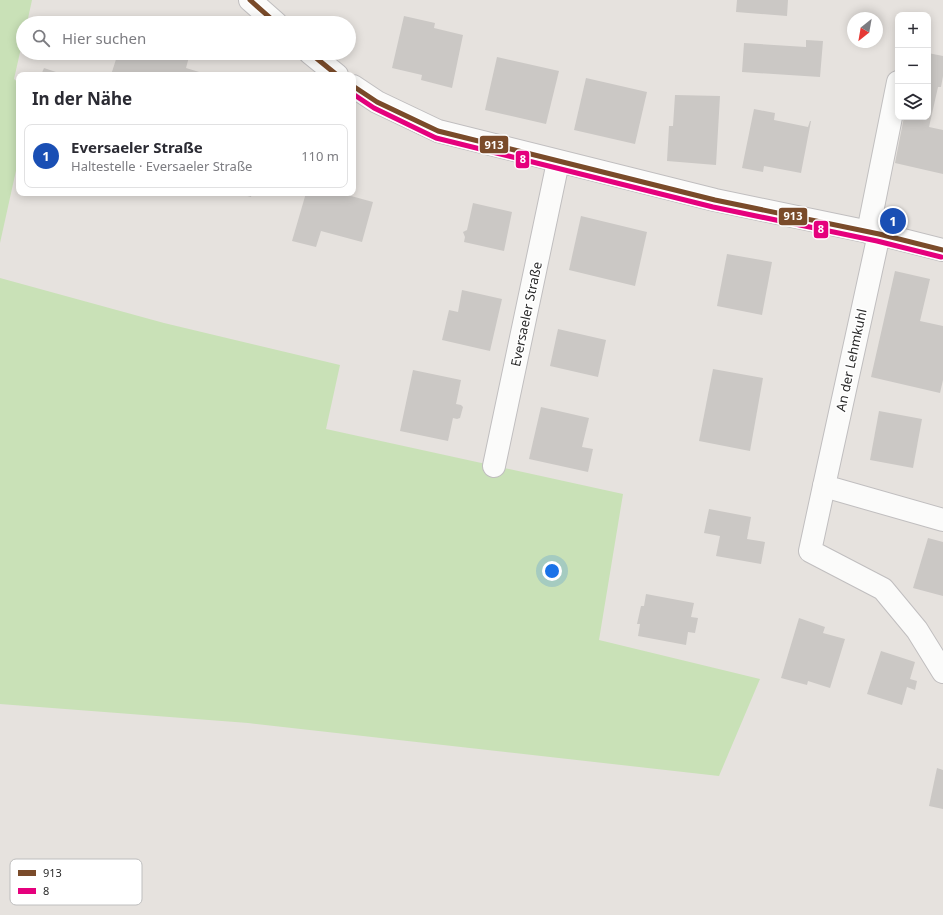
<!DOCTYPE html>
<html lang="de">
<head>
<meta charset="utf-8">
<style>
	:root { --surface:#fff; --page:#f2f2f3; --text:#2b2b33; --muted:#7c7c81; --line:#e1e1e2; --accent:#db2777 }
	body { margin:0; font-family:"Noto Sans",sans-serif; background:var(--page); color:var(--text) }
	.controls { position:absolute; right:12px; top:12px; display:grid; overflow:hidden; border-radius:8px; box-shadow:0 2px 10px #0003 }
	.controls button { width:36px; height:36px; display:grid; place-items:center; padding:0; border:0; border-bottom:1px solid var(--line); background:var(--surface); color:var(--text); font:20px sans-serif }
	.compass { position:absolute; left:847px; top:12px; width:36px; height:36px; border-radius:50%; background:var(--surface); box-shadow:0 2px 10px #0003; rotate:211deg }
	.you { position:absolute; left:552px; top:571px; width:14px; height:14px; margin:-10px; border:3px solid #fff; border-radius:50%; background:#1a73e8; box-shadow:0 0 0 6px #1a73e833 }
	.badge { display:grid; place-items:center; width:26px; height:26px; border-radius:50%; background:var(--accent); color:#fff; font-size:13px; font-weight:700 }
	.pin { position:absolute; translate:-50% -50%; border:2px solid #fff; box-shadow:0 1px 4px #0006 }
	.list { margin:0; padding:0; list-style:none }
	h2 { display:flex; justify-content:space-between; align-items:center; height:52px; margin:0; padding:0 16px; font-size:17px }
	h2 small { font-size:13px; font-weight:400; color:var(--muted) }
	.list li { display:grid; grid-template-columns:26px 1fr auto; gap:12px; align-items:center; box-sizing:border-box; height:64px; margin:0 8px 8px; padding:0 8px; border:1px solid var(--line); border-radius:8px }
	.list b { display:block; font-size:15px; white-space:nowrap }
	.list p { margin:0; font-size:13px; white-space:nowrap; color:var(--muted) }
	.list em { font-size:13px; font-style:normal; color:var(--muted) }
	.icon { flex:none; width:22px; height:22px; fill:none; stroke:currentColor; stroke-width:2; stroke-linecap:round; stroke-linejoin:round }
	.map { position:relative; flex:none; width:943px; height:915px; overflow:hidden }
	.search { position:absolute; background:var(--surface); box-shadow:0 2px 10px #0003; left:16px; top:16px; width:340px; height:44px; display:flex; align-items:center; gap:10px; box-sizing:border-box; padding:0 14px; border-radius:22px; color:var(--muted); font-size:15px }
	.panel { position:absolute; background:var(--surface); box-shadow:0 2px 10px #0003; left:16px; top:72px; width:340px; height:124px; border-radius:8px }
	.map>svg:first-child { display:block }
	.green { fill:#c9e1b7 }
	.building { fill:#cbc8c5 }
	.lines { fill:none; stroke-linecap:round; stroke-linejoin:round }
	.minor-casing { stroke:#c0bebf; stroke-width:24 }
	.minor { stroke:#fbfbfa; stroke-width:22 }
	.bus-1-casing { stroke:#fff; stroke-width:8 }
	.bus-2-casing { stroke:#fff; stroke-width:8 }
	.bus-1 { stroke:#7a4b2a; stroke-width:5 }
	.bus-2 { stroke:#e5007d; stroke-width:5 }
	.labels { text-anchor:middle; stroke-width:3; stroke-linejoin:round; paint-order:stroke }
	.street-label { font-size:13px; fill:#282828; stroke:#fff }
	.key { fill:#fff; stroke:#bebebe; stroke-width:1 }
	.key-label { font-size:11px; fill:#282828 }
	.line-badge { stroke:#fff; stroke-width:1.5 }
	.badge-label { font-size:11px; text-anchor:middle; font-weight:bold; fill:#fff }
</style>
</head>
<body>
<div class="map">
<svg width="943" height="915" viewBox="0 0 943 915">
	<rect width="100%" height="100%" fill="#e6e2de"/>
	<g class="green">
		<path d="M0,0H32L27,23H23V39L14,79L19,83V157L0,243Z"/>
		<path d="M0,278L164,323L340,365L326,429L623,494L599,640L760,679L719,776L248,723L0,704Z"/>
	</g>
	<g class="building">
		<path d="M737,0H788L787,16L736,12Z"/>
		<path d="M404,16L435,23L434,28L463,35L452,88L421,80L422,75L392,68Z"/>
		<path d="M806,40L823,41L820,77L742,72L744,43L806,47Z"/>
		<path d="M118,53H190L186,68L209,75H111Z"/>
		<path d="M928,53L943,56V76L941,87H938L929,127L943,130V174L895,163L904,117H928Z"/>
		<path d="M497,57L559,71L546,124L485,110Z"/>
		<path d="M44,68L65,75H41Z"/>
		<path d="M586,78L647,92L635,144L574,130Z"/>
		<path d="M675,95L720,96L716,165L667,161L669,126H673Z"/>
		<path d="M754,109L775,113L774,120L808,127L810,121H811L801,173L764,166L763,172L742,168Z"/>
		<path d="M237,193H252L251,197Z"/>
		<path d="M306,193H340L373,202L362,242L321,231L316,247L292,241Z"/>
		<path d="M473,203L512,212L504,251L464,242L465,237L463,232L467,230Z"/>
		<path d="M581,216L647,232L635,286L569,270Z"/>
		<path d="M727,254L772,262L762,315L717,306Z"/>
		<path d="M895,271L930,279L920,321L943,326V380L940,393L871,377Z"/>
		<path d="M462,290L502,299L490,351L442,340L449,310L458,312Z"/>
		<path d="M558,329L606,340L598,377L550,366Z"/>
		<path d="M713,369L763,378L750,451L699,441Z"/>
		<path d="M413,370L461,380L456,404L461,405L463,407L460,418L457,419L453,418L448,441L400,431Z"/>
		<path d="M541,407L589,418L582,447L593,449L588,472L529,459Z"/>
		<path d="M879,411L922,419L913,468L870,460Z"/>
		<path d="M709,509L751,517L747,539L765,542L761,564L716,556L720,536L704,533Z"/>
		<path d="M928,538L943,542V596L913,588Z"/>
		<path d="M646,594L694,603L691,617L698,618L695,633L688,632L686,645L638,636L640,624H637L641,606H644Z"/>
		<path d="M799,618L825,627L823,633L845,639L830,688L808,681L807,685L781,678Z"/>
		<path d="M881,651L915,662L910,679L917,681L915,690L907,687L902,705L867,694Z"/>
		<path d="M937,768L943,770V809L929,806Z"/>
	</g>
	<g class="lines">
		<g class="minor-casing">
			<g id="minor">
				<path d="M250,0L276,23"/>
				<path d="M310,53L337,75"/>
				<path d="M353,86L377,102L438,131L715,200L879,234L943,250"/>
				<path d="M868,232L898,82"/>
				<path d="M879,234L824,486L943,520"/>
				<path d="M494,466L558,162"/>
				<path d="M824,486L810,551L883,589L917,630L943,672"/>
			</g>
		</g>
		<use href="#minor" class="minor"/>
		<g class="bus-1-casing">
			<g id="bus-1">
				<path d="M250,0L276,23"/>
				<path d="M310,53L337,75"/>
				<path d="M353,86L377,102L438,131L715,200L879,234L943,250"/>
			</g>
		</g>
		<g class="bus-2-casing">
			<path id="bus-2" d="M353,94L374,108L436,138L713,207L877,241L941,257"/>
		</g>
		<use href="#bus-1" class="bus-1"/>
		<use href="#bus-2" class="bus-2"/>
	</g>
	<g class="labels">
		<g class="street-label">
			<text transform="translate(526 314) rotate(-78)" y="5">Eversaeler Straße</text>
			<text transform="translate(851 360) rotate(-78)" y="5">An der Lehmkuhl</text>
		</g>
	</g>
	<rect x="10" y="859" width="132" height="46" rx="6" class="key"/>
	<rect x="18" y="870" width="18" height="6" fill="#7a4b2a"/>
	<rect x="18" y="888" width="18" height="6" fill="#e5007d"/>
	<g class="key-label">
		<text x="43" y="877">913</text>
		<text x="43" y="895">8</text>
	</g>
	<g class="line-badge">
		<rect x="479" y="135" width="30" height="19" rx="4" fill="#7a4b2a"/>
		<rect x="515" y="150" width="15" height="19" rx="4" fill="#e5007d"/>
		<rect x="778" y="207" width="30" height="19" rx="4" fill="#7a4b2a"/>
		<rect x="813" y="220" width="16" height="19" rx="4" fill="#e5007d"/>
	</g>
	<g class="badge-label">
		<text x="494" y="149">913</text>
		<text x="523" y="163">8</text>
		<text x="793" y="220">913</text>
		<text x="821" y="233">8</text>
	</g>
</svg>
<div class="controls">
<button>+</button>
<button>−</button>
<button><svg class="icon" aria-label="layers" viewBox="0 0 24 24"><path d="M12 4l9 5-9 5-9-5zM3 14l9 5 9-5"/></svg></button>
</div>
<svg class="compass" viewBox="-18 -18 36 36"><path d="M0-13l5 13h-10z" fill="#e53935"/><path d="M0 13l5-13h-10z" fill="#7c7c81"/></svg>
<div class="you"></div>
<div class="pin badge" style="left:893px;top:221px;background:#1a4fb4">1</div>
<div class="search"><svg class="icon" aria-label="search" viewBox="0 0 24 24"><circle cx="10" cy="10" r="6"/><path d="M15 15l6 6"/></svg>Hier suchen</div>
<section class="panel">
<h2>In der Nähe<small></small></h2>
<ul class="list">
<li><span class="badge" style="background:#1a4fb4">1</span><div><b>Eversaeler Straße</b><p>Haltestelle · Eversaeler Straße</p></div><em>110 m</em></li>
</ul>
</section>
</div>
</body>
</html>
